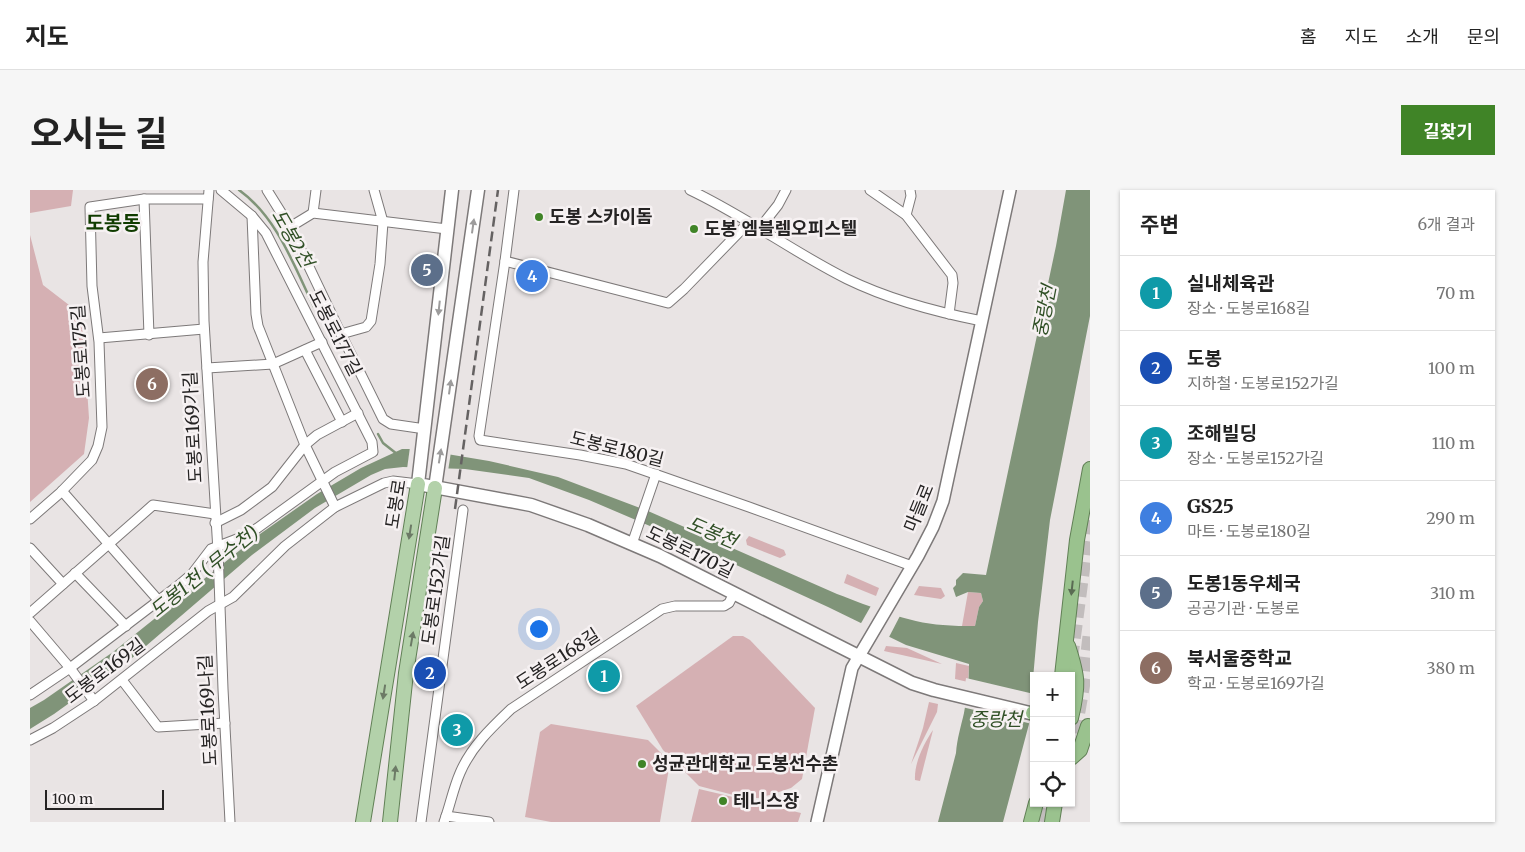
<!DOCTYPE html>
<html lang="ko">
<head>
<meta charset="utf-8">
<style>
	:root { --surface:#fff; --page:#f6f6f6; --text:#222; --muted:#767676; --line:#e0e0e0; --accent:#408427 }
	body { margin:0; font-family:Merriweather,"Noto Sans KR",serif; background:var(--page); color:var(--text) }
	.controls { position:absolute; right:15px; bottom:15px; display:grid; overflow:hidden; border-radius:0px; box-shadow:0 1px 4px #0004 }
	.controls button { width:45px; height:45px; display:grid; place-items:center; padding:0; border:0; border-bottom:1px solid var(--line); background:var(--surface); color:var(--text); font:25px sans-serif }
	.scale { position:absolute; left:15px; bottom:12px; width:119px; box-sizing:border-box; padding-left:5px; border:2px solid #252323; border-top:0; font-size:14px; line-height:18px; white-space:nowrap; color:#252323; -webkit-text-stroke:4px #f6f1f2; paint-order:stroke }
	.you { position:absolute; left:508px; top:438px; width:18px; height:18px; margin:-12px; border:4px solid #fff; border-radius:50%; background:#1a73e8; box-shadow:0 0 0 8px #1a73e833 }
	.badge { display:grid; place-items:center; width:32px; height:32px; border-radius:50%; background:var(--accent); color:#fff; font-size:16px; font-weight:700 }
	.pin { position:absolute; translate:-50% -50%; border:2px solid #fff; box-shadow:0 1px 5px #0006 }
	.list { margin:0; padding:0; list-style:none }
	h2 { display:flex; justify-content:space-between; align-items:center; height:65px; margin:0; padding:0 20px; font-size:21px }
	h2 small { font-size:16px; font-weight:400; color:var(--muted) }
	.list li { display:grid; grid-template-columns:32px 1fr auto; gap:15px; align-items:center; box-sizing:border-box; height:75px; padding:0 20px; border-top:1px solid var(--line) }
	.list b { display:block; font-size:19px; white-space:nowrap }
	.list p { margin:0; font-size:16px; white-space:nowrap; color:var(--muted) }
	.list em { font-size:16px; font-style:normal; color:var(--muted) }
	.icon { flex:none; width:28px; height:28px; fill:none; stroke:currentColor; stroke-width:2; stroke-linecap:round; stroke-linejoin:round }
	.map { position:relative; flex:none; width:1060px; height:632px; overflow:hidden; border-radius:0px }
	header { display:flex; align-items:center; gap:30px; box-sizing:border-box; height:70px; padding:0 25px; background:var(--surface); border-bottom:1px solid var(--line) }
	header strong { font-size:24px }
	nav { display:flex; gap:28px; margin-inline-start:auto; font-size:18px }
	.intro { display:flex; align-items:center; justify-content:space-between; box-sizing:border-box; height:120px; padding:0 30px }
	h1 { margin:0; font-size:35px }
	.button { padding:12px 22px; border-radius:0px; background:var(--accent); color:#fff; font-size:18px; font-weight:700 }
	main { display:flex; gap:30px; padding:0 30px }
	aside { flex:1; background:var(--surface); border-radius:0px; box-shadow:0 1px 4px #0004 }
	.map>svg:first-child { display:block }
	.green { fill:#d5b0b3 }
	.water { fill:#809479 }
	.pier { fill:#e9e4e4 }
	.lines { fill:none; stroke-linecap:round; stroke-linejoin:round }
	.stream { stroke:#809479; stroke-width:2.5 }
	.trunk-tunnel { stroke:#c2bdbd; stroke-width:14; stroke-dasharray:14 7; stroke-linecap:butt }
	.minor-casing { stroke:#7d7979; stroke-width:11 }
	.tertiary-casing { stroke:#7d7979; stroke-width:14 }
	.secondary-casing { stroke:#7d7979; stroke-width:15 }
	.primary-casing { stroke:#618056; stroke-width:16 }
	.trunk-casing { stroke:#618056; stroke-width:16 }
	.minor { stroke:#fff; stroke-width:9 }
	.tertiary { stroke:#fff; stroke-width:11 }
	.secondary { stroke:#fff; stroke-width:12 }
	.primary { stroke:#b3d1aa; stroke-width:14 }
	.trunk { stroke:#9ac28e; stroke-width:14 }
	.rail { stroke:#656262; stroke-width:2.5; stroke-dasharray:10 5; stroke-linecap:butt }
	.oneway { fill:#9d9c9c }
	.oneway2 { fill:#6c7a66 }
	.oneway3 { fill:#5a6b53 }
	.poi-dot { fill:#408427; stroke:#f6f1f2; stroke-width:2 }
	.labels { text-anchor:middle; stroke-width:5; stroke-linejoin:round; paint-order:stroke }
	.poi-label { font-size:18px; font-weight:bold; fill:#252323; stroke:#f6f1f2; text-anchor:start }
	.street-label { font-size:18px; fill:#252323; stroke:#f6f1f2 }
	.water-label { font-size:19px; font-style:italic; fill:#305026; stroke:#f6f1f2 }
	.quarter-label { font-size:20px; font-weight:bold; fill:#103c00; stroke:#f6f1f2 }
</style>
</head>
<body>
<header>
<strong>지도</strong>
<nav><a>홈</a><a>지도</a><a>소개</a><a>문의</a></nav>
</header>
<div class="intro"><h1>오시는 길</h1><a class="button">길찾기</a></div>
<main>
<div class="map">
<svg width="1060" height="632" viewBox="0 0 1060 632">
	<rect width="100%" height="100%" fill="#e9e4e4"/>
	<g class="green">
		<path d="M0,0H43L41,16L0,23Z"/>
		<path d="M0,45L13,95L52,125L59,228L54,264L0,312Z"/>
		<path d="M719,346L754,360L756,365L750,368L717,355L716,350Z"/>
		<path d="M817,384L849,398L846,406L814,393Z"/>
		<path d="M889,396L911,398L915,406L911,409L884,405Z"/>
		<path d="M938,402L951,403L953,411L949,417L945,436H932Z"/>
		<path d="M703,446H713L720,450L785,518L772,589L761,598L743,604L728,608H715L669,596L633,560L606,516Z"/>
		<path d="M856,456L877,458L912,474L854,461Z"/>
		<path d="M926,473L939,476L938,492L925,489Z"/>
		<path d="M899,512L908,514L907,522L881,574L893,538Z"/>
		<path d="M521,534L618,550L640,572L630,632H521L495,627L510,542Z"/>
		<path d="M903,540L890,591L885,590C884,573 894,553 903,540Z"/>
		<path d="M669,599L771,623L768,632H661Z"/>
	</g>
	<path class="water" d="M1036,0H1060V126L1020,330L1008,432L999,534L973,632H908L926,563C927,549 931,536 934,523C937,507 939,490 939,474L876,455L798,417L641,345L559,310L499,288L435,279L373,277L355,279L341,285L285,318L222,365L102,468L24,524L0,539V518L14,510L83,462L230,344L287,304L331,278L372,259H387L459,271L528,287L618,321L807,404C840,416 877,433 913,435C923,436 934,436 945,436L949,417L953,411L951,403L938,402L926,407L923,398L926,395V390L933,383L956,385L1026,56Z"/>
	<g class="pier">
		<path d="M380,257L421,262L418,281L377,279Z"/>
		<path d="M842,414L871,424L858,449L830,435Z"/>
		<path d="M936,488L1004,504L1002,534L932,517Z"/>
	</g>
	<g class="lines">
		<g class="stream">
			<path d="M209,0C247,27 264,76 284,117"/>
			<path d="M348,244L353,253L367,264"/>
		</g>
		<g class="trunk-tunnel">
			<path d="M1041,469L1060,326"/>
			<path d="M1041,564L1055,484L1060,442"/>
			<path d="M1012,632L1016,613"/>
		</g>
		<g class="minor-casing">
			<g id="minor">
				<path d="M179,0L173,72L174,131L188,361L193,499L200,632"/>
				<path d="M237,0L260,37L311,144L353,229L361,234L395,239"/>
				<path d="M484,0L475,71L449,246L450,250L550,265L596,274L719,317L882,376"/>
				<path d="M660,0C715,26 763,62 817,89C860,110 906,122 952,131"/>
				<path d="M840,0L876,25L922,85L923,93L919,124"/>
				<path d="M114,9L119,145"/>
				<path d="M283,23L286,0"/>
				<path d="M876,25L881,6L880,0"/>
				<path d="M222,26L226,124L228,136L275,255L305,317"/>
				<path d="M260,37L283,23L417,39"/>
				<path d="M729,39L748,15L756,0"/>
				<path d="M475,71L638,113L654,99L718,33"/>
				<path d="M311,144L336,137L341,131L350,74L353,32L344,0"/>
				<path d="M69,148L174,139"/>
				<path d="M275,160L312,232"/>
				<path d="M177,178L243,174L292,152"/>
				<path d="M32,301L129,411"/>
				<path d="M0,329L30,303L62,270L68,256L72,237L69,152L62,96L60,17L114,9H178"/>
				<path d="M185,333L211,320L242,297L275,255L287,245L328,223"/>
				<path d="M602,354L626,284"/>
				<path d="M0,358L33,394"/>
				<path d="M45,383L96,436"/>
				<path d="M0,423L123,315L185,324"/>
				<path d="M0,431L40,478L64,511"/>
				<path d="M92,490L128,537L195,533"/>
				<path d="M0,505L40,478L149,395L162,384L181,359L207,349L226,339L305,282L343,262L342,252L236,43L222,26L191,0"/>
				<path d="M0,550L23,538L64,511L178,421L203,407L255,356L305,317L354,293L363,291L388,294"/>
				<path d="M416,626L459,632"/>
				<path d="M391,632L433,320"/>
				<path d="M414,632C420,616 423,599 430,583C441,557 461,538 481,519L632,419L645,416H694L699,413L704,403"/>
			</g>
		</g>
		<g class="tertiary-casing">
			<path id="tertiary" d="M787,632L822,478L888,366L903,337L913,311L980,0"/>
		</g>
		<g class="secondary-casing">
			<g id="secondary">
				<path d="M422,0L388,294L501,315L558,335L630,366L882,493L904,500L1004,524"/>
				<path d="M405,298L448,0"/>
			</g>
		</g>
		<g class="primary-casing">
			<g id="primary">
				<path d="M333,632L388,294"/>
				<path d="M360,632L376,483L405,298"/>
			</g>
		</g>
		<g class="trunk-casing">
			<g id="trunk">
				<path d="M1038,456C1048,487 1049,495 1041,528"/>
				<path d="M1032,486L1047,350L1060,279"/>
				<path d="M1003,523H1004"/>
				<path d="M1041,568L1050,560L1058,536"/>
				<path d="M1001,632L1006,613"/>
				<path d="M1022,632L1025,613"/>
			</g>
		</g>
		<use href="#minor" class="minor"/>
		<use href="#tertiary" class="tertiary"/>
		<use href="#secondary" class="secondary"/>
		<use href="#primary" class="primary"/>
		<use href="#trunk" class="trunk"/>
		<path class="rail" d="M425,319L468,0"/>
	</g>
	<defs><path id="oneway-solid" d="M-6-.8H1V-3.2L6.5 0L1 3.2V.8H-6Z" transform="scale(1.25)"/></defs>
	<g class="oneway">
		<use href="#oneway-solid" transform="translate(443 36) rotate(-82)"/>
		<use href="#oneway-solid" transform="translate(409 118) rotate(96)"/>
		<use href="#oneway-solid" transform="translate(420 197) rotate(-82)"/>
		<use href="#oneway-solid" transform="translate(410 266) rotate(-81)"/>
	</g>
	<g class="oneway2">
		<use href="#oneway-solid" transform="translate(380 342) rotate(99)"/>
		<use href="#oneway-solid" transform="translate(382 449) rotate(-80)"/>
		<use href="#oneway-solid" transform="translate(354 502) rotate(99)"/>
		<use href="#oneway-solid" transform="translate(365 583) rotate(-84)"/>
	</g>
	<use class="oneway3" href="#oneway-solid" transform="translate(1042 398) rotate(96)"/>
	<g class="poi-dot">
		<circle cx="509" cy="27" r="5"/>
		<circle cx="664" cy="39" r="5"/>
		<circle cx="612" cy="574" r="5"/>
		<circle cx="693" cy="611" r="5"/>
	</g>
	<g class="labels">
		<g class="poi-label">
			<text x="519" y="33">도봉 스카이돔</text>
			<text x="674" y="45">도봉 엠블렘오피스텔</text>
			<text x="622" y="580">성균관대학교 도봉선수촌</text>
			<text x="703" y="617">테니스장</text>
		</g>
		<g class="street-label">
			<text transform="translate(305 143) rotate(63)" y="6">도봉로177길</text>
			<text transform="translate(51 161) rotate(-94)" y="6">도봉로175길</text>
			<text transform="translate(163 237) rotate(-93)" y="6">도봉로169가길</text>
			<text transform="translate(587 259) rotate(14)" y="6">도봉로180길</text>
			<text transform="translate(366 314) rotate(-81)" y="6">도봉로</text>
			<text transform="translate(889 318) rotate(-68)" y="6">마들로</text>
			<text transform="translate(660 362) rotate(26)" y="6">도봉로170길</text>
			<text transform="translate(406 400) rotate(-82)" y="6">도봉로152가길</text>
			<text transform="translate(528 469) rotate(-33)" y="6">도봉로168길</text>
			<text transform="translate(75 481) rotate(-37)" y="6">도봉로169길</text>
			<text transform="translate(178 520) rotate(-93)" y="6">도봉로169나길</text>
		</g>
		<g class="water-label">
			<text transform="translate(263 48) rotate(60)" y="7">도봉2천</text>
			<text transform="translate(1014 121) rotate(-79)" y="7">중랑천</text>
			<text transform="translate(682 342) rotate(23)" y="7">도봉천</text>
			<text transform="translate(174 381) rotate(-39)" y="7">도봉1천 (무수천)</text>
			<text x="966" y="536">중랑천</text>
		</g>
		<g class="quarter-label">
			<text x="83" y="40">도봉동</text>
		</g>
	</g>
</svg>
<div class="controls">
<button>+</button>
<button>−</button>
<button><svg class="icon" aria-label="locate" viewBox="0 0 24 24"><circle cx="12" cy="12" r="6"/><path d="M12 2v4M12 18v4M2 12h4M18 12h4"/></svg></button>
</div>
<div class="scale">100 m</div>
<div class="you"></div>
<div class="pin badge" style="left:574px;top:486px;background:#0f9aa8">1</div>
<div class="pin badge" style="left:400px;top:483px;background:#1a4fb4">2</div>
<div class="pin badge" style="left:427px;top:540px;background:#0f9aa8">3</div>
<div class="pin badge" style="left:502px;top:86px;background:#3f7fe0">4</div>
<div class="pin badge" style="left:397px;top:80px;background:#5c6f8a">5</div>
<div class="pin badge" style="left:122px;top:194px;background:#8d6e63">6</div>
</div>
<aside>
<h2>주변<small>6개 결과</small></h2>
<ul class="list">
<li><span class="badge" style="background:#0f9aa8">1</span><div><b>실내체육관</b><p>장소 · 도봉로168길</p></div><em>70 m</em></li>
<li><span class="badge" style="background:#1a4fb4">2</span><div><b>도봉</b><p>지하철 · 도봉로152가길</p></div><em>100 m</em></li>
<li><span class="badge" style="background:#0f9aa8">3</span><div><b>조해빌딩</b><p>장소 · 도봉로152가길</p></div><em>110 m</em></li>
<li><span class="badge" style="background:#3f7fe0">4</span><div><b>GS25</b><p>마트 · 도봉로180길</p></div><em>290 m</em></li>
<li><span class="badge" style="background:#5c6f8a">5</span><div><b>도봉1동우체국</b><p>공공기관 · 도봉로</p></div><em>310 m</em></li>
<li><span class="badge" style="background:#8d6e63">6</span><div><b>북서울중학교</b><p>학교 · 도봉로169가길</p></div><em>380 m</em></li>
</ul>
</aside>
</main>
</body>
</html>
